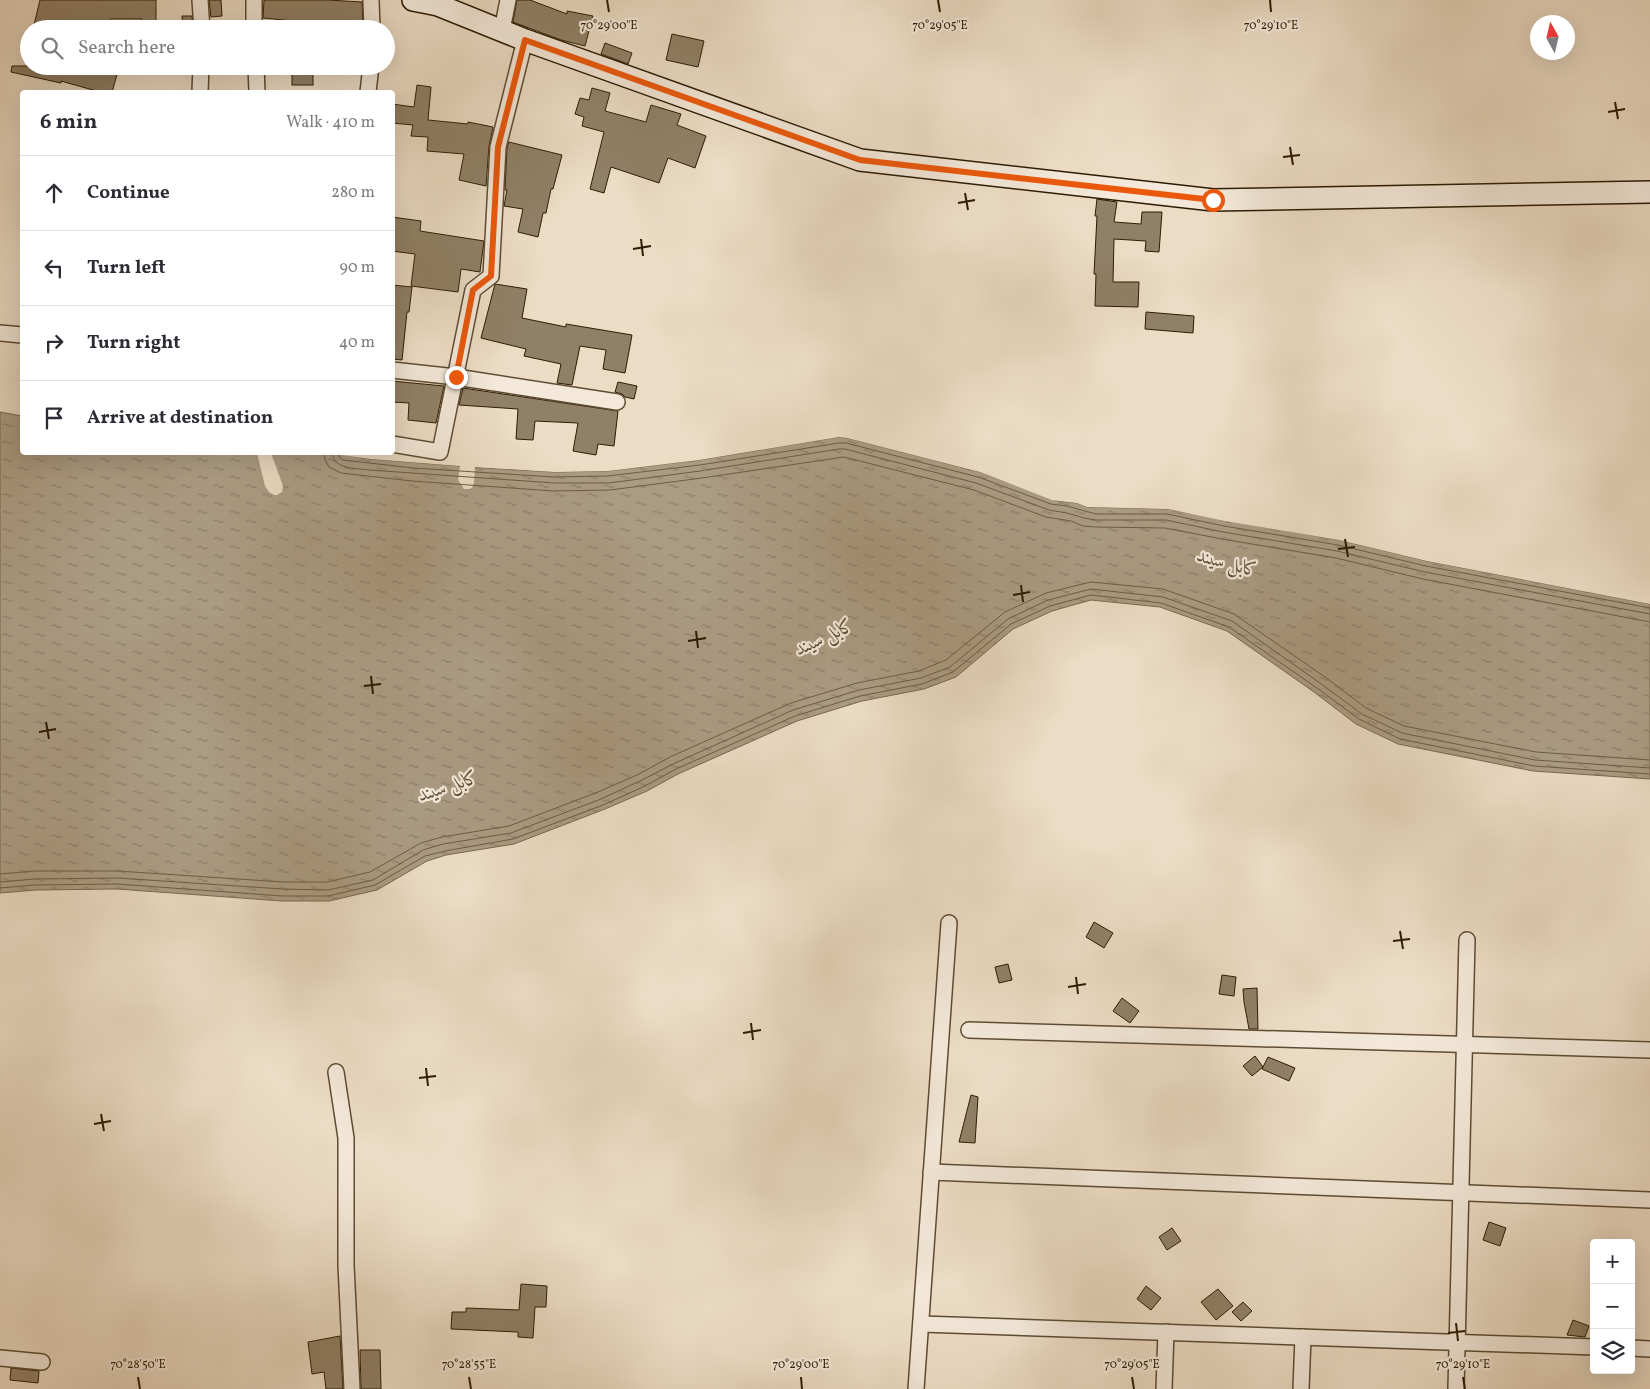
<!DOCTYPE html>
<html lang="en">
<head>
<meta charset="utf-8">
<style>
	:root { --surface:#fff; --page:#f2f2f3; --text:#2b2b33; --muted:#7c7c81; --line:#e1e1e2 }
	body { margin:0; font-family:Vollkorn,Amiri,serif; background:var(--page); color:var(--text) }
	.controls { position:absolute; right:15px; bottom:15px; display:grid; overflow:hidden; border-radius:5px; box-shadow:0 5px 20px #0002 }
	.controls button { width:45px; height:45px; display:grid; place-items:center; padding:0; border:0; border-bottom:1px solid var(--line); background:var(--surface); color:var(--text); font:25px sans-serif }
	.compass { position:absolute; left:1530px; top:15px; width:45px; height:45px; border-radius:50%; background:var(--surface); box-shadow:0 5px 20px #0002; rotate:352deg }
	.stop { position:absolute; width:15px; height:15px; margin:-11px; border:4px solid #ea580c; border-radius:50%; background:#fff }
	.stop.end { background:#ea580c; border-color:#fff; box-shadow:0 1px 5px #0008 }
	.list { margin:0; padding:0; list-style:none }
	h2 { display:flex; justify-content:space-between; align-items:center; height:65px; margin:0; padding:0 20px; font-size:21px }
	h2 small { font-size:16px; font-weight:400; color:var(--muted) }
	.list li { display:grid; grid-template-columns:32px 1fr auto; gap:15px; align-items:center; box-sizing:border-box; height:75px; padding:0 20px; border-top:1px solid var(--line) }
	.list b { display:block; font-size:19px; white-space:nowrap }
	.list em { font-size:16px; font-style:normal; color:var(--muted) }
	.icon { flex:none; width:28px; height:28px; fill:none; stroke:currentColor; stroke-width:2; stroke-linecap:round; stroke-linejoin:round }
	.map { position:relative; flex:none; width:1650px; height:1389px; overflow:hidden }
	.search { position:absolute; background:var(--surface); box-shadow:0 5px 20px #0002; left:20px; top:20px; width:375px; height:55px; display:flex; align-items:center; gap:12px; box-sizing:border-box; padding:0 18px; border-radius:28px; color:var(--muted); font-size:19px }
	.panel { position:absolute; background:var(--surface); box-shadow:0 5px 20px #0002; left:20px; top:90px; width:375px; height:365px; border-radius:5px }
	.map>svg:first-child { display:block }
	.water { fill:url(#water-ripples); stroke:#79684f }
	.pier { fill:#ecdcc5 }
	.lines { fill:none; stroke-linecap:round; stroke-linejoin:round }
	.shore { stroke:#6c5c42; stroke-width:1 }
	.building { fill:#908067; stroke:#2d1c02 }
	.street-casing { stroke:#5d4c33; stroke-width:18 }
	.secondary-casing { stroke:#2d1c02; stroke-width:24 }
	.street { stroke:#f3e8d9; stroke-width:15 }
	.secondary { stroke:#f3e8d9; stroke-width:21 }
	.route { stroke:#ea580c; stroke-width:6 }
	.ticks { fill:none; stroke:#2d1c02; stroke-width:2 }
	.labels { text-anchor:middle; stroke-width:4.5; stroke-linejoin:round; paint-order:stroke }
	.water-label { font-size:19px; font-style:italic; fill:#5f4f36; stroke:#f3e8d9 }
	.ticks-label { font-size:12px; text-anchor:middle; fill:#2d1c02; stroke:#f3e8d9; stroke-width:4.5; stroke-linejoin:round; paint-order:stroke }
</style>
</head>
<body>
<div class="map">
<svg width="1650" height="1389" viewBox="0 0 1650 1389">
	<defs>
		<pattern id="water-ripples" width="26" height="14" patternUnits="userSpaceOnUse" patternTransform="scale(1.25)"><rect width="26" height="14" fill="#ab9b83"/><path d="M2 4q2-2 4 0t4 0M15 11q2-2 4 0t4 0" fill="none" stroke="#8c7e69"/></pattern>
	</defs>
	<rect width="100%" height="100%" fill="#ecdcc5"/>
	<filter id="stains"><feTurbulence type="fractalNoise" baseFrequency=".004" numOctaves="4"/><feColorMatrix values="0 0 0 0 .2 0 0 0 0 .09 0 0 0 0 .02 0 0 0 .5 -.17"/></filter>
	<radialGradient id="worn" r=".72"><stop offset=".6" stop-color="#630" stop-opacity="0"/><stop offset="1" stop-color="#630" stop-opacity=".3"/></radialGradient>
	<path class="water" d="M0,412L22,416V452H326L371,459L484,468L555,472L608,471L699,460L839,437L847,438L980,472L1058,501L1077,503L1087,507L1168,509L1339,540L1427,561L1650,604V779L1533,771L1398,744L1356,724L1314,692L1227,631L1160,607L1091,600L1052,611L1013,629L956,677L924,689L862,701L797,721L678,774L647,791L605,809L514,844L446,855L427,861L377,890L329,901H282L117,889L36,890L0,893Z"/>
	<g class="pier">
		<path d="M839,435L848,436L980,470L1053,497L1077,501L1087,505L1168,507L1226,518L1340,538L1427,558L1650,601V604L1427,561L1339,540L1225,521L1168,509L1087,507L1077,503L1052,500L980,472L847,438L839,437L699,460L608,471L555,472L475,467L474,482L472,488L469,489H464L458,480L460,466L371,459L326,453L344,452L414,460L555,470L608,469L698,457Z"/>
		<path d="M257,453H271L283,486L282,492L277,495H274L269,492L265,486Z"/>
	</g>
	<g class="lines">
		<g class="shore">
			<path d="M324,452L325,460L329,467L341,473L412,481L554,491L610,490L702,478L844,457L974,490L1046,517L1071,521L1083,526L1096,527L1165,528L1222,539L1336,558L1423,579L1650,622"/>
			<path d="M332,452C333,470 356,468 369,470L554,483H609L700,471L839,449H845L976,483L1049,510L1067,513L1084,518L1096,520H1166L1223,532L1337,551L1425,572L1650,614"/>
			<path d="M338,452L339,457L343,460L413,468L554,477L608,476L700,465L839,443H846L978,477L1051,504L1067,506L1096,514H1167L1224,526L1338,545L1426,566L1650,608"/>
			<path d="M0,874L35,871H118L283,882H327L370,872L421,843L442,837L509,826L598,792L639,774L670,757L791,703L857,683L919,671L946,660L1005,612L1046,593L1091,582L1163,589L1234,614L1325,677L1366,708L1404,726L1536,752L1650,760"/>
			<path d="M0,882L35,879L118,878L282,889L328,890L373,880L423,850L443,844L511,833L601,799L642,780L673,764L793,710L859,690L921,678L950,667L1008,619L1048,600L1091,589L1163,597L1232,621L1320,683L1362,714L1402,733L1535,760L1650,768"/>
			<path d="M0,888L35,885L117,884L282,896H328L375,885L425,856L445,851L513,839L603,805L645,786L676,769L795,716L860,696L922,684L953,672L1011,624L1050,606L1091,595L1161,603L1229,627L1317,688L1359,719L1400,739L1534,766L1650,774"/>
		</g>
	</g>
	<g class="building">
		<path d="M40,0H156V29H142V19H110V22H79L77,29H33Z"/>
		<path d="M209,0H221L222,16L211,17Z"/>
		<path d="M264,0H328L362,2L363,29H304V22L263,18Z"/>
		<path d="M517,0H530L567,14V11L593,16L585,46L561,40L513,22Z"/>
		<path d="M182,16H192L193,29H183Z"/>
		<path d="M672,34L704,41L698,67L666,60Z"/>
		<path d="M605,43L632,53L628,64L601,54Z"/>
		<path d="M12,66H102L118,71L112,92H100L61,81V83L11,72Z"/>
		<rect x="292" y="66" width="21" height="19"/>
		<path d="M417,85L431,87L428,120L468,124V122L493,127L489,146L486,186L459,180L464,154L427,151L428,137L411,136L413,125L392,123V104L414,107Z"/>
		<path d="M592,88L610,93L605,111L646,122L651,105L681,114L677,125L706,136L695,168L668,158L659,183L611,167L604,193L590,189L604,132L582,126L584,117L575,114L580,98L589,100Z"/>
		<path d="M509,142L562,155L553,189H551L546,213H543L538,237L518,232L523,209L504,206L507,190H505L507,148Z"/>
		<path d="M1097,199L1117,202L1114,222L1141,224L1142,212H1162L1159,252L1145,251L1146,241L1114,239L1113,282H1139L1138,307L1095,306L1096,274H1094L1097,216H1095Z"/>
		<path d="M392,217L421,221L420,231L484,241L480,272L461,269L458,292L411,286L415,254L392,251Z"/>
		<path d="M495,284L527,289L522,318L566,327V324L632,335L625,373L603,369L606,350L580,346L572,385L557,383L561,364L524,356L526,349L481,338Z"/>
		<path d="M392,285L412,287L409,312H407L402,360L392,359Z"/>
		<path d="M1146,312L1194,316L1193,333L1145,329Z"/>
		<path d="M392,381L444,386L436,423L408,420L409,403L392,402Z"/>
		<path d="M618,382L637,386L634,399L625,397L622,394L615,392Z"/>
		<path d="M463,388L618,411L614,446L598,444L596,455L573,451L578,423L535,421L533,440L516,439L518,409L459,405Z"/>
		<path d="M1094,922L1113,933L1104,948L1086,937Z"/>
		<path d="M1008,964L1012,980L999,983L995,967Z"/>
		<path d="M1222,975L1236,977L1234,996L1219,994Z"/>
		<path d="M1257,988L1258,1029H1249L1244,1002L1243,989Z"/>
		<path d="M1122,998L1139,1011L1130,1023L1113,1011Z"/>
		<path d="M1255,1056L1263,1067L1252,1076L1243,1066Z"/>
		<path d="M1268,1057L1295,1068L1289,1081L1262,1069Z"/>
		<path d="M971,1095L978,1097L975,1143L959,1142Z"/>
		<path d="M1489,1222L1506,1228L1500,1246L1483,1240Z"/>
		<path d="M1172,1228L1181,1241L1167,1250L1159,1237Z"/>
		<path d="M521,1284L547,1286L546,1307H535L533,1338L518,1337V1332L451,1329L452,1312H466V1308L519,1310Z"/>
		<path d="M1146,1286L1161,1298L1151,1310L1137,1299Z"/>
		<path d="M1218,1289L1233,1306L1216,1320L1201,1302Z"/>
		<path d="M1243,1302L1252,1311L1241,1321L1232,1312Z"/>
		<path d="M1573,1320L1589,1326L1585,1337L1567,1335Z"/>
		<path d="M340,1336L343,1389H326L324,1372L312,1374L308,1342Z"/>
		<path d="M360,1350H380L381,1389H361Z"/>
		<path d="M11,1368L39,1371L38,1383L10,1380Z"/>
	</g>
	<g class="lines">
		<g class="street-casing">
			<g id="street">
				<path d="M200,0L202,29"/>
				<path d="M254,0V29"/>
				<path d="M371,0L372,29"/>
				<path d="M502,30L508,0"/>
				<path d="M256,66L257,92"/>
				<path d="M200,92L201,66"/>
				<path d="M368,92L371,66"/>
				<path d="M0,333L22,335"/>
				<path d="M392,370L456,377L617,402"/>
				<path d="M392,444L440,452L473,290L491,276L498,147L525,40"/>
				<path d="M969,1030L1650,1050"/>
				<path d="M336,1072L346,1138V1265L352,1389"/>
				<path d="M931,1172L1650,1200"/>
				<path d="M921,1324L1594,1347"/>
				<path d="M1631,1348L1650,1349"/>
				<path d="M0,1358L42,1362"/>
				<path d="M916,1389L949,923"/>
				<path d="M1164,1389L1166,1332"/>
				<path d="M1301,1389L1303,1337"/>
				<path d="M1456,1389L1467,940"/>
			</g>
		</g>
		<g class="secondary-casing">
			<path id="secondary" d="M413,0L438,5L525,40L860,160L1213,200L1650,192"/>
		</g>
		<use href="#street" class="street"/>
		<use href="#secondary" class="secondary"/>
	</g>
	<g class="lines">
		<path class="route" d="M456,377L473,290L491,276L498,147L525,40L860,160L1213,200"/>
	</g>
	<path class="ticks" d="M607,0L609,12M938,0L940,12M1270,0L1271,12M1615,102L1618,119M1608,112L1625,109M1290,147L1293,165M1283,157L1300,155M965,193L968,210M958,203L975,200M641,239L643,256M633,249L651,246M1345,539L1348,557M1338,549L1355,547M1021,585L1023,602M1013,595L1030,592M696,631L698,648M688,641L706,638M371,676L373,694M364,686L381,684M46,722L49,739M39,732L56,729M1400,931L1403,949M1393,941L1410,939M1076,977L1078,994M1068,987L1086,984M751,1023L753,1040M743,1033L761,1030M426,1068L428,1086M419,1078L436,1076M101,1114L104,1131M94,1124L111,1121M1456,1323L1458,1341M1448,1333L1465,1331M138,1377L140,1389M469,1377L471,1389M801,1377L802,1389M1132,1377L1134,1389M1463,1377L1465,1389"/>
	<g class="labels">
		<g class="water-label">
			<text transform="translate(1228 562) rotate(15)" y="7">کابل سيند</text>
			<text transform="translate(824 636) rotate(-25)" y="7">کابل سيند</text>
			<text transform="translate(448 785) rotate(-18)" y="7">کابل سيند</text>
		</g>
	</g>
	<g class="ticks-label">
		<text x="609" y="29">70°29'00"E</text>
		<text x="940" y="29">70°29'05"E</text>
		<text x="1271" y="29">70°29'10"E</text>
		<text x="138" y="1368">70°28'50"E</text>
		<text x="469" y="1368">70°28'55"E</text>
		<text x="801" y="1368">70°29'00"E</text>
		<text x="1132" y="1368">70°29'05"E</text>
		<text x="1463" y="1368">70°29'10"E</text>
	</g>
	<rect width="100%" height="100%" filter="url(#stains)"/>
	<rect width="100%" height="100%" fill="url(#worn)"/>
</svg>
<div class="controls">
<button>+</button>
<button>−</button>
<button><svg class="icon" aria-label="layers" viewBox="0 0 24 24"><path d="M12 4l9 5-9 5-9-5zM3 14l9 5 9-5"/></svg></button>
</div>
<svg class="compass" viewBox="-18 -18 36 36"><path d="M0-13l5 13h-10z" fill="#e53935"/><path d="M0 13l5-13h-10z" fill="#7c7c81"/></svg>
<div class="stop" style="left:1213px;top:200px"></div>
<div class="stop end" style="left:456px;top:377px"></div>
<div class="search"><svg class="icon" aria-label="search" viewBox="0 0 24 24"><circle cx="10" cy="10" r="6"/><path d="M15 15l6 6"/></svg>Search here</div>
<section class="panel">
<h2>6 min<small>Walk · 410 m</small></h2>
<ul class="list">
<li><svg class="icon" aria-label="ahead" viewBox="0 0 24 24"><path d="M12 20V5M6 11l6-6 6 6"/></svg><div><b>Continue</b></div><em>280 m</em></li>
<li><svg class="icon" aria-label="left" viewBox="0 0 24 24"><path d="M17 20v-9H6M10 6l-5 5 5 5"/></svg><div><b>Turn left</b></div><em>90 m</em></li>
<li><svg class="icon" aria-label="right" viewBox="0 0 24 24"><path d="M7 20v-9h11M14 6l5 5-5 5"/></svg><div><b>Turn right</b></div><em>40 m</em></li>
<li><svg class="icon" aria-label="arrive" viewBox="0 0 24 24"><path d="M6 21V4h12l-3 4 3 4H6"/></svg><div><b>Arrive at destination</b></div></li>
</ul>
</section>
</div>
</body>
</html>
